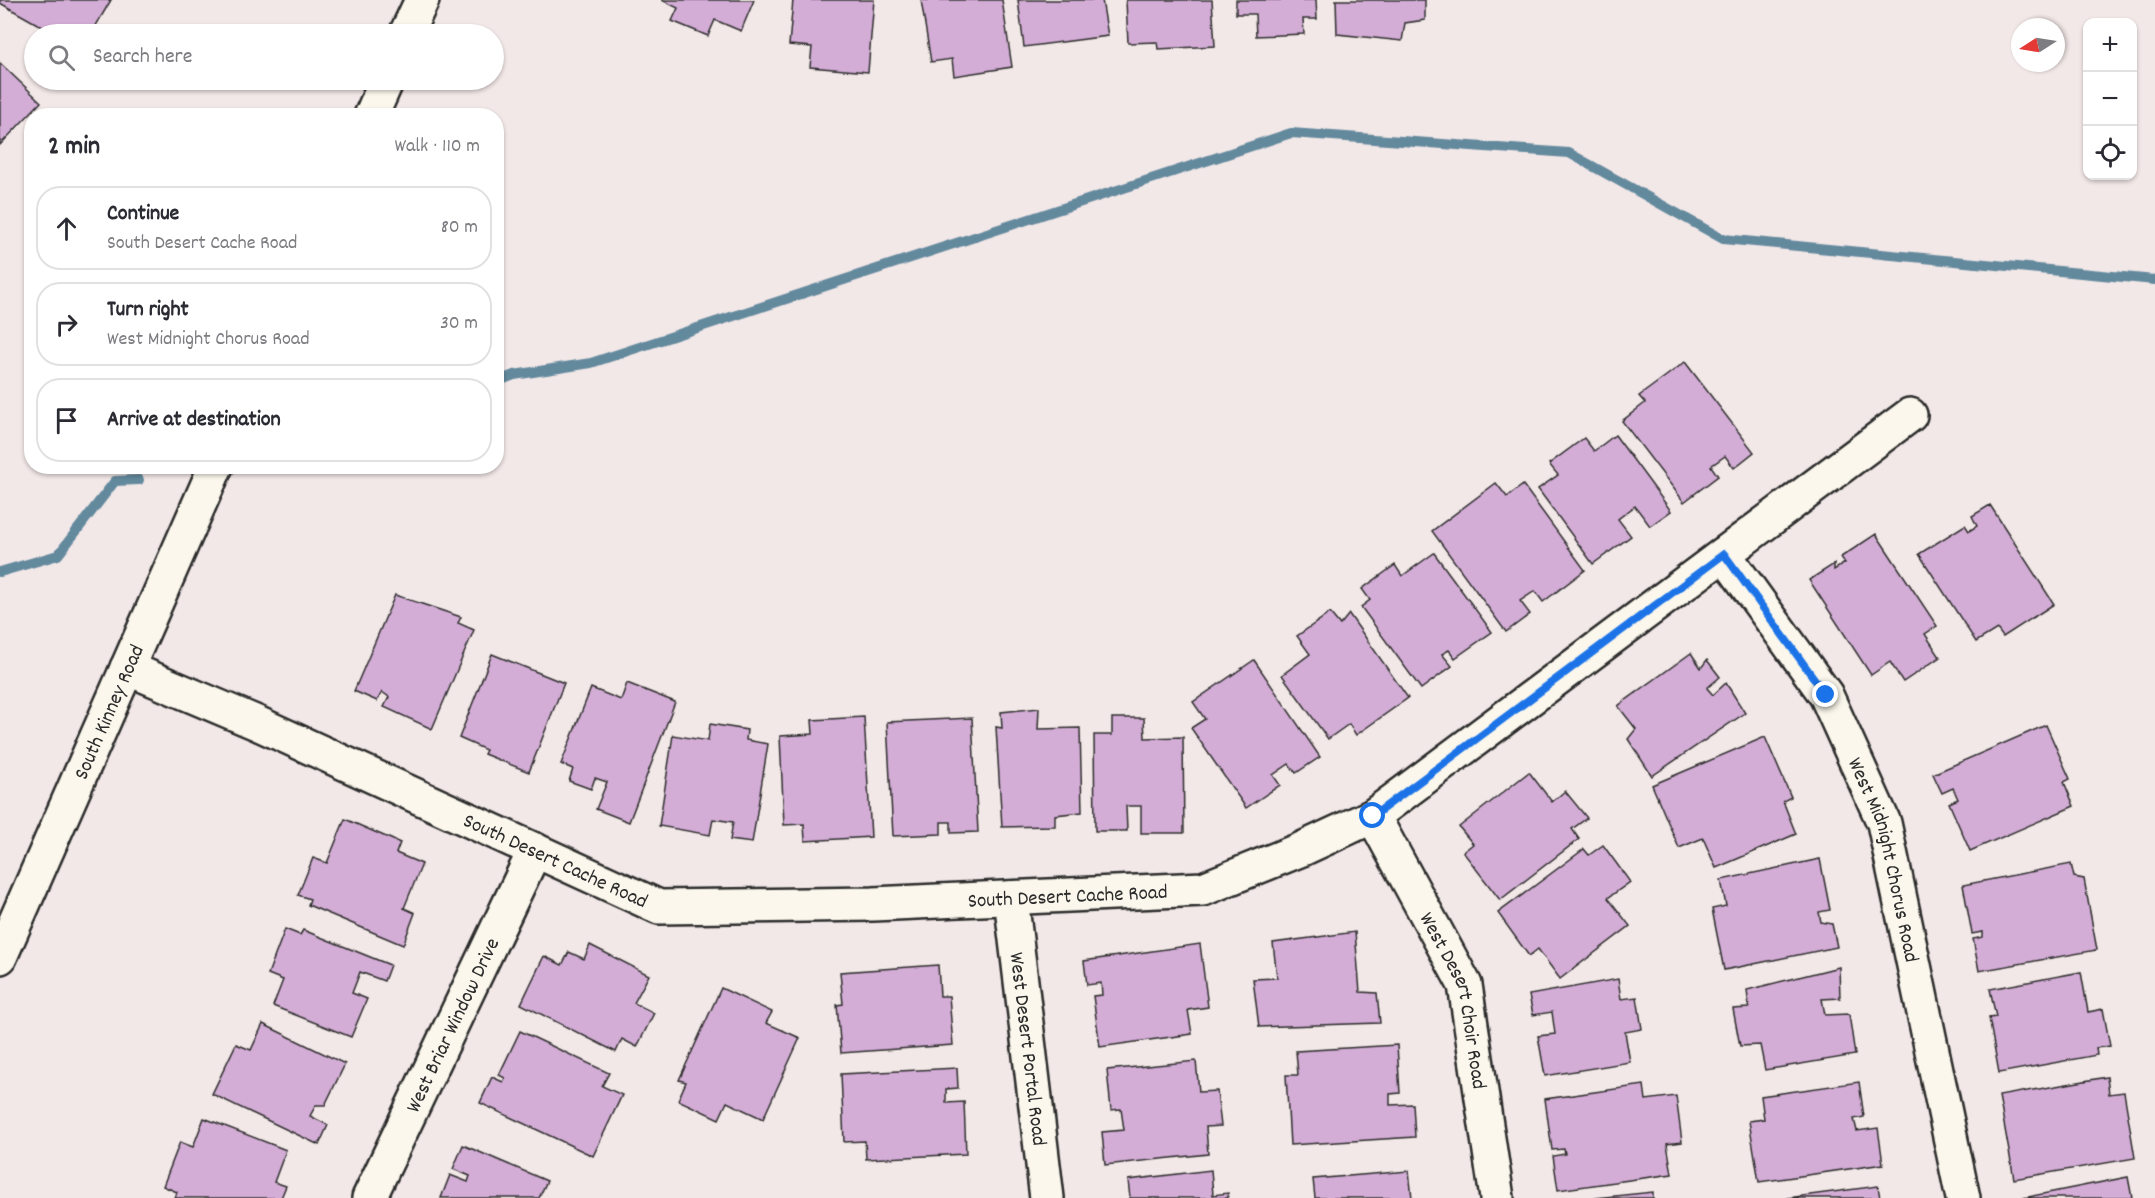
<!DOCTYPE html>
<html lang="en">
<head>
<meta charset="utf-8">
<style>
	:root { --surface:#fff; --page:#f7f7f7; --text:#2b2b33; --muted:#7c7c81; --line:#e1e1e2 }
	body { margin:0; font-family:Dekko,sans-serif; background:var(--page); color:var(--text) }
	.controls { position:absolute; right:18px; top:18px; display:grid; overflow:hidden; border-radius:12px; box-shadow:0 2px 4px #0004 }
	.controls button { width:54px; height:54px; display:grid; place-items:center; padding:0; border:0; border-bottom:2px solid var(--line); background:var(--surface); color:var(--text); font:30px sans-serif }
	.compass { position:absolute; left:2011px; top:18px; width:54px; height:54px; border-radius:50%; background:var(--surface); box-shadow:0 2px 4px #0004; rotate:258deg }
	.stop { position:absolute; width:18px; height:18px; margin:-14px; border:4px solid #1a73e8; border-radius:50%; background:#fff }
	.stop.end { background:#1a73e8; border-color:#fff; box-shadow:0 2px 6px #0008 }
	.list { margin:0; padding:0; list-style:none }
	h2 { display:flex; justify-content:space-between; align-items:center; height:78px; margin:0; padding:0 24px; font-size:26px }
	h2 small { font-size:20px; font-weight:400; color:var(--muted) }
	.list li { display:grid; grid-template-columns:39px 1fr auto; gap:18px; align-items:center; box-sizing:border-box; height:84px; margin:0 12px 12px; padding:0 12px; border:2px solid var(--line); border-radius:24px }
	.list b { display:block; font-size:22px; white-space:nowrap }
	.list p { margin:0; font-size:20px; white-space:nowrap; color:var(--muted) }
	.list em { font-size:20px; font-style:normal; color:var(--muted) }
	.icon { flex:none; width:33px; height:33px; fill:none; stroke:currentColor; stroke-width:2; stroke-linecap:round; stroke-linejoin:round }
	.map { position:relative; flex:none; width:2155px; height:1198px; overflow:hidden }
	.search { position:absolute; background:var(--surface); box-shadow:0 2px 4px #0004; left:24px; top:24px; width:480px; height:66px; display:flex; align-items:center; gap:15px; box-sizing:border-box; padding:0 21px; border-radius:33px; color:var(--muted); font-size:22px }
	.panel { position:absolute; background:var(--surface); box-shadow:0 2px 4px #0004; left:24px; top:108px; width:480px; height:366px; border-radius:24px }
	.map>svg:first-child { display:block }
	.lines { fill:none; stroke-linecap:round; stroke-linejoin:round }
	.stream { stroke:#63899d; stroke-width:10 }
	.building { fill:#d3add6; stroke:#2b2b2b; stroke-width:1.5 }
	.street-casing { stroke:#2b2b2b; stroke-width:38 }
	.secondary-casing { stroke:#2b2b2b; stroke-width:38 }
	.street { stroke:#fbf7ec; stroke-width:33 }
	.secondary { stroke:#fbf7ec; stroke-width:33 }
	.route { stroke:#1a73e8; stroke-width:8 }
	.labels { text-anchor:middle; stroke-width:4.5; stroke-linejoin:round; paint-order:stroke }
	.street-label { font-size:21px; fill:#2b2b2b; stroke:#fbf7ec }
</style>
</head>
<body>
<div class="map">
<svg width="2155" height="1198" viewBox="0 0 2155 1198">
	<rect width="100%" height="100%" fill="#f3e8e8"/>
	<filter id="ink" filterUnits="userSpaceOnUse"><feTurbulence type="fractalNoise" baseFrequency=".0167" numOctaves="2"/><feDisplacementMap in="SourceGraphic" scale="12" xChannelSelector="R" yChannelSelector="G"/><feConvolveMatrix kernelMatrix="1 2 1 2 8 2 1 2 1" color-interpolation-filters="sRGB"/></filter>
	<g filter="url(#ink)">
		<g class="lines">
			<g class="stream">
				<path d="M496,382L514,375L591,363L1291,133L1569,153L1723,239L2155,280"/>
				<path d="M0,572L58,555L115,481L139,480"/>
			</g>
		</g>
		<g class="building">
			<path d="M0,0H111L91,34H55L0,3Z"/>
			<path d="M662,0H754L741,31L715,20L708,36L672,21L678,8Z"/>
			<path d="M793,0H874L868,72L810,67L812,47L789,45Z"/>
			<path d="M921,0H1002L1012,67L954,76L952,59L931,62Z"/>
			<path d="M1018,0H1102L1108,36L1024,47Z"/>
			<path d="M1126,0H1212L1215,46L1158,49L1157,42L1128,43Z"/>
			<path d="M1236,0H1316L1317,19H1303L1304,34L1256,36L1255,14H1236Z"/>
			<path d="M1336,0H1425V20L1405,23L1402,41L1337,34Z"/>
			<path d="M0,63L41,102L0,145Z"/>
			<path d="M1685,362L1754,452L1734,468L1725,456L1711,466L1718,476L1684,502L1622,421L1645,403L1639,396Z"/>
			<path d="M1615,435L1671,511L1650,526L1635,506L1618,519L1631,536L1593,564L1538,489L1558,475L1549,464L1584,438L1594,451Z"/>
			<path d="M1496,483L1507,497L1523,485L1585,570L1543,602L1535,591L1520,601L1530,614L1506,632L1432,531Z"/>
			<path d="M1990,505L2054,604L2003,637L1997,629L1976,642L1919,554L1965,525L1969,531L1977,526L1972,516Z"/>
			<path d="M1876,534L1937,626L1925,634L1940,657L1903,682L1890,662L1871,675L1809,580L1834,564V570L1845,563L1841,557Z"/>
			<path d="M1434,553L1492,632L1455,658L1449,650L1442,654L1452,666L1421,689L1361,607L1370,600L1362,589L1395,565L1402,576Z"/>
			<path d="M395,595L461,617L458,623L474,630L432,729L384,707L389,697L382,692L377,701L354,691Z"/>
			<path d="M1330,613L1340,625L1349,614L1408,698L1356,735L1349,724L1328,739L1282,675L1310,654L1297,636Z"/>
			<path d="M1691,653L1701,668L1707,660L1720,677L1707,688L1713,695L1726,683L1745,713L1652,776L1628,739L1636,729L1618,706Z"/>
			<path d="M492,654L564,683L529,772L484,754L486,750L459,738Z"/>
			<path d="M1254,660L1320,757L1296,773L1289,764L1273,775L1280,785L1246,808L1191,728L1205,719L1193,702Z"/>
			<path d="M627,683L675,702L629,822L596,809L607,782L595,778L591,789L569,781L573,769L561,764L591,688L621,700Z"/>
			<path d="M1039,708L1038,729L1080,728L1082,812L1055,815V826L1002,827L996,727L1002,728L1001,712Z"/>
			<path d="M864,717L871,837L805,841L804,824L784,825L780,736L813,734L812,720Z"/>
			<path d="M972,718L978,832L951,833V822H941V834L893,836L887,722Z"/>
			<path d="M1112,718H1144L1145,738L1183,737L1184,833H1141V806H1126L1127,831H1095L1094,735H1112Z"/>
			<path d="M710,724L747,730L746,740L768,744L752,843L730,840L733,822L713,819L710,835L659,826L673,735L708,741Z"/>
			<path d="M2046,725L2070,779L2064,782L2074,806L1970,851L1949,803L1958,799L1953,788L1942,793L1933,774Z"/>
			<path d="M1765,737L1791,797L1783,801L1796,834L1716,868L1703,838L1679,848L1652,785Z"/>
			<path d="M1529,772L1552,802L1565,791L1587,818L1572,829L1579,839L1500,900L1463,852L1473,844L1459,827Z"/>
			<path d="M345,819L400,843L396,853L422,864L404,908L415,913L403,945L308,905L310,899L298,895L313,858L327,863Z"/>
			<path d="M1603,845L1630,882L1608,898L1630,926L1560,979L1538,949L1529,956L1498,913L1584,849L1589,855Z"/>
			<path d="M1820,859L1830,910L1819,912L1821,922L1832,924L1837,947L1724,970L1712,909L1726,906L1721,880Z"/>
			<path d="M2071,864L2074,877L2084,879L2097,950L1979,971L1973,939L1983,937V932L1972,934L1963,885Z"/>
			<path d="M285,929L300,935L303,930L390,965L384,981L360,972L352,993L367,999L351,1037L273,1006L283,980L268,974Z"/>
			<path d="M1355,932L1360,992L1377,993L1380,1023L1259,1027L1253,979L1277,978L1273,943Z"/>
			<path d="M1200,944L1208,1007L1188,1010L1192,1034L1100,1047L1093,996L1102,995L1101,983L1087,985L1084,961Z"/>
			<path d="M590,945L649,975L634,1003L654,1013L637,1047L622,1039L616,1052L521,1004L544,956L562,965L569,952L584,959Z"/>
			<path d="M938,965L940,996H949L953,1045L841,1053L837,1005L843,1004L840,972Z"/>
			<path d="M1839,967L1840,998L1822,999L1825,1015L1849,1014L1855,1055L1765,1070L1760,1045L1740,1046L1733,1009L1749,1008L1747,990Z"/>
			<path d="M2081,972L2088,1012L2103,1009L2110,1046L2096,1048L2097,1055L1999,1073L1989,1018L1996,1017L1990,989Z"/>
			<path d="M1618,979L1621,999L1637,997L1642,1029L1625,1032L1630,1062L1545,1076L1538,1036L1555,1034L1552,1012L1533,1015L1529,995Z"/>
			<path d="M721,988L772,1012L766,1023L800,1038L763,1119L727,1102L719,1119L678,1100L686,1082L679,1080Z"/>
			<path d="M263,1024L345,1064L325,1105H316L310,1116L328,1125L319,1145L212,1094L236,1044L251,1050Z"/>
			<path d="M520,1031L609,1073L602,1086L622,1095L593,1156L480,1103L492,1077L503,1082L505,1078L499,1075Z"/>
			<path d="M1397,1045L1400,1093L1390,1094V1105L1413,1104L1415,1137L1290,1145L1286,1075H1298L1296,1051Z"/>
			<path d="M1196,1061L1199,1092L1217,1091L1221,1126L1206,1127L1208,1154L1105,1165L1102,1132L1124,1130L1121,1109L1111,1110L1107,1070Z"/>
			<path d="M957,1068L958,1088L946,1089V1103L964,1102L966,1154L866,1159L865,1141L844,1142L841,1074Z"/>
			<path d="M2107,1077L2109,1094L2124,1092L2135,1158L2014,1179L1999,1096Z"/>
			<path d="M1859,1082L1864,1117L1854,1119L1857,1131L1878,1128L1883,1164L1759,1182L1749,1121L1764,1119L1761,1096Z"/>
			<path d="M1644,1085L1646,1100L1676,1096L1682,1142L1667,1144L1672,1174L1558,1190L1553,1156L1565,1154L1564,1149L1552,1150L1545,1099Z"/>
			<path d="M204,1118L286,1150L274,1182L286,1186L281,1198H175L177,1192L163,1186L180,1142L193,1147Z"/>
			<path d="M463,1145L547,1181L539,1198H441L450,1175L468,1182L470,1176L453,1169Z"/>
			<path d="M1211,1170L1213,1195L1228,1193V1198H1130L1128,1180Z"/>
			<path d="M1409,1171L1412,1198H1315L1313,1179Z"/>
			<path d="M2128,1177L2132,1198H2023Z"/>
			<path d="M1878,1186L1880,1198H1787Z"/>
			<path d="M1653,1192V1198H1595Z"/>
		</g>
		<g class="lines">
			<g class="street-casing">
				<g id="street">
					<path id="s1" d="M1724,554L1826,695L1884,823L1963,1198"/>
					<path id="s2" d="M127,668L257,723L659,907L873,904L1203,889L1302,849L1373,816L1910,415"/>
					<path id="s3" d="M1373,816L1465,985L1497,1198"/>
					<path id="s4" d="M1011,898L1047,1198"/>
					<path id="s5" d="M369,1198L535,850"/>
				</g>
			</g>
			<g class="secondary-casing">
				<g id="secondary">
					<path d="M406,34L422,0"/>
					<path d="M371,116L387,80"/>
					<path id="s6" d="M0,957L216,466"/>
				</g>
			</g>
			<use href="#street" class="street"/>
			<use href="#secondary" class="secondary"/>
		</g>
	</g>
	<g class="lines" filter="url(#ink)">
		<path class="route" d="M1373,816L1724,554L1826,695"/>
	</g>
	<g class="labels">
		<g class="street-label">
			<text dy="7" stroke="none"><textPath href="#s6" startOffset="268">South Kinney Road</textPath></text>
			<text dy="7" stroke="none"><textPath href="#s1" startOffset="350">West Midnight Chorus Road</textPath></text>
			<text dy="7" stroke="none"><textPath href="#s2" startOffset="470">South Desert Cache Road</textPath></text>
			<text dy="7" stroke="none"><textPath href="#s2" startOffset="992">South Desert Cache Road</textPath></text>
			<text dy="7" stroke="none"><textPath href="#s3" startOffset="204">West Desert Choir Road</textPath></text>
			<text dy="7" stroke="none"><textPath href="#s5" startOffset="192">West Briar Window Drive</textPath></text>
			<text dy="7" stroke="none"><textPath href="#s4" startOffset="152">West Desert Portal Road</textPath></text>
		</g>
	</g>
</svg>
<div class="controls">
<button>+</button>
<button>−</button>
<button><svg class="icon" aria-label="locate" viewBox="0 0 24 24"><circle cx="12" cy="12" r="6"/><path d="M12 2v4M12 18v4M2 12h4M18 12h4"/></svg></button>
</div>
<svg class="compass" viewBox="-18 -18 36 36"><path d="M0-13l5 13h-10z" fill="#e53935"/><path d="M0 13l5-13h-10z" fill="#7c7c81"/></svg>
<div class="stop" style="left:1373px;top:816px"></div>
<div class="stop end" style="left:1826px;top:695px"></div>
<div class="search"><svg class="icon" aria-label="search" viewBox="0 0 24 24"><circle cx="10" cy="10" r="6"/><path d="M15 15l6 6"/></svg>Search here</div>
<section class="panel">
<h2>2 min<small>Walk · 110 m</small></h2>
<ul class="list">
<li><svg class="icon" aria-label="ahead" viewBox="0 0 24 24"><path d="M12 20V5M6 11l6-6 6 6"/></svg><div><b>Continue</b><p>South Desert Cache Road</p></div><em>80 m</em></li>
<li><svg class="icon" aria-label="right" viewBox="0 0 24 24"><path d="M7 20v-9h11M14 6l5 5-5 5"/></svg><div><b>Turn right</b><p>West Midnight Chorus Road</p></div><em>30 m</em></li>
<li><svg class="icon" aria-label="arrive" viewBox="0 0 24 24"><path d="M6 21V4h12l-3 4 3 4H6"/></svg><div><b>Arrive at destination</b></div></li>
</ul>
</section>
</div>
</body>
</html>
